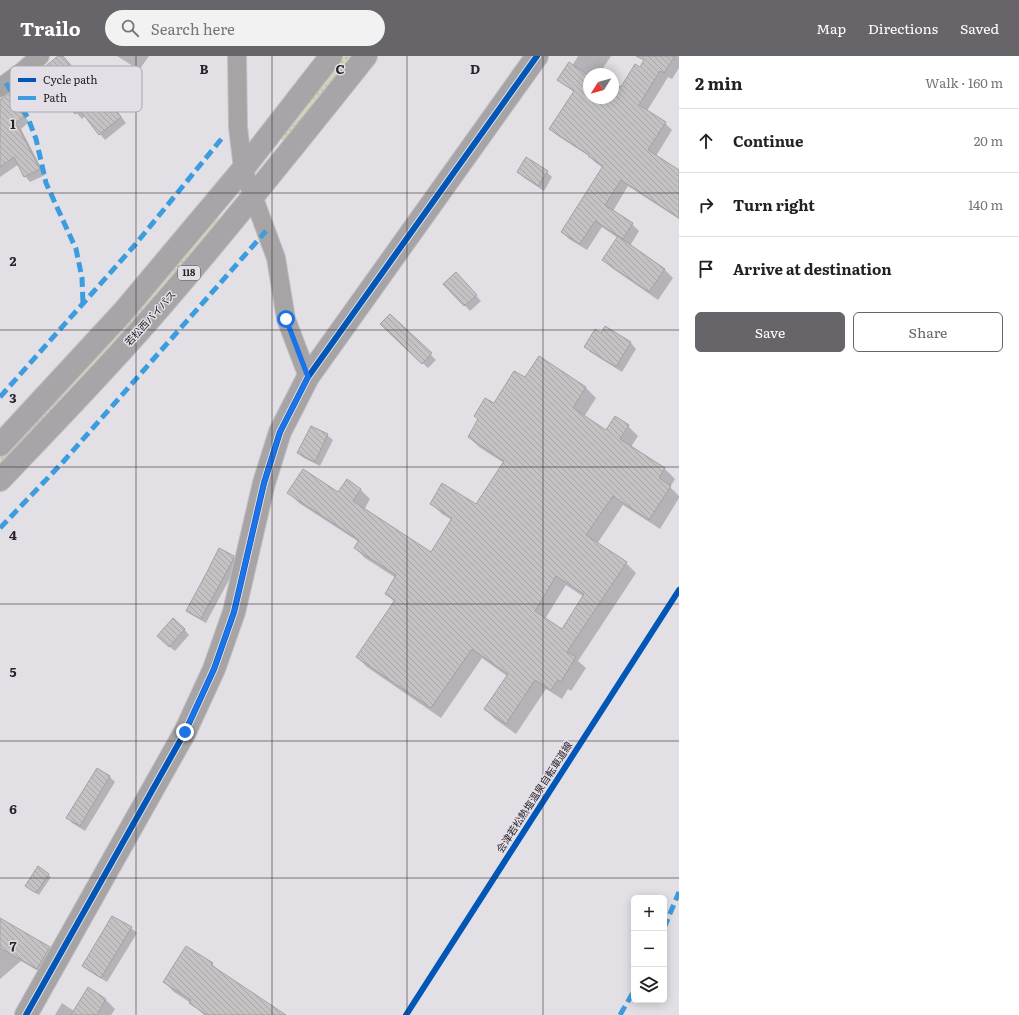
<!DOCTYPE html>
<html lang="en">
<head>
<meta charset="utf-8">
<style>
	:root { --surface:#fff; --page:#f2f2f2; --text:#222; --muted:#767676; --line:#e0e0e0; --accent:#68656a }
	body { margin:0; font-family:Literata,"Noto Sans JP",serif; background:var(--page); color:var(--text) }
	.controls { position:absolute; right:12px; bottom:12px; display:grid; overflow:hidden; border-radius:6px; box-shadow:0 2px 10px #0003 }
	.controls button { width:36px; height:36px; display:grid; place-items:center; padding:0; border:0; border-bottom:1px solid var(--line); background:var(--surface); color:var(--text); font:20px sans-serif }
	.compass { position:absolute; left:583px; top:12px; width:36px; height:36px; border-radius:50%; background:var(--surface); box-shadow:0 2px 10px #0003; rotate:233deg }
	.stop { position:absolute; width:12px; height:12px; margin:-9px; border:3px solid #1a73e8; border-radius:50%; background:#fff }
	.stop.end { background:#1a73e8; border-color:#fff; box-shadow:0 1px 4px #0008 }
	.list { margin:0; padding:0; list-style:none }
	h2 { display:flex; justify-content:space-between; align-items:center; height:52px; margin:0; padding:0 16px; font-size:17px }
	h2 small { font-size:13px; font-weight:400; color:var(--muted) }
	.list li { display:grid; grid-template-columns:26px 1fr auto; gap:12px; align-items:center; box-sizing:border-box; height:64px; padding:0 16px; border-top:1px solid var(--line) }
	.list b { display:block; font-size:15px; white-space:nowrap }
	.list em { font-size:13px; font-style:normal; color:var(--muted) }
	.actions { display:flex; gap:8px; padding:12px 16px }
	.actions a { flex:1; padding:9px 0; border:1px solid var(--accent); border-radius:6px; text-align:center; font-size:14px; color:var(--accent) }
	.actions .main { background:var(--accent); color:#fff }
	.icon { flex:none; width:22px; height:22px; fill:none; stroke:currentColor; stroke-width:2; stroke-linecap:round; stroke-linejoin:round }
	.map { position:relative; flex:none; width:679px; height:959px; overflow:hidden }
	header { display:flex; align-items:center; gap:24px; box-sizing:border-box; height:56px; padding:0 20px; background:var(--accent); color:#fff }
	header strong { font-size:19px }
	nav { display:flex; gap:22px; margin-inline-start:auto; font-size:14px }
	.search { width:280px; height:36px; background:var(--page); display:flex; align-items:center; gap:10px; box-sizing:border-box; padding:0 14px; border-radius:22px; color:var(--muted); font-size:15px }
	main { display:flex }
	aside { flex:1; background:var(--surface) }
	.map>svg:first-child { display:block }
	.grass { fill:url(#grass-dots) }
	.shadow { fill:#0003; fill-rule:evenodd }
	.building { fill:url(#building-back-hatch); stroke:#a4a1a2; fill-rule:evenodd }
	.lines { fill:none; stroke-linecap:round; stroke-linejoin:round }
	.minor-casing { stroke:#c1bfc2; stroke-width:20 }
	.tertiary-casing { stroke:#c1bfc2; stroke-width:24 }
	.trunk-casing { stroke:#c1bfc2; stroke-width:24 }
	.minor { stroke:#a7a4a6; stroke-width:18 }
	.tertiary { stroke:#a7a4a6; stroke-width:22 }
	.trunk { stroke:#a8a4a7; stroke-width:22 }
	.quiet { stroke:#3c9ce0; stroke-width:5; stroke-dasharray:10 5; stroke-linecap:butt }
	.cycleway-casing { stroke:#e4dee7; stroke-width:8 }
	.cycleway { stroke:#0057b8; stroke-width:6 }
	.route { stroke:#1a73e8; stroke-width:5 }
	.grid { fill:none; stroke:#262327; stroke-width:1; stroke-opacity:0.55 }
	.labels { text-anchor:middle; stroke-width:3; stroke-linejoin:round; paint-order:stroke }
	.shield { fill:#e4dee7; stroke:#5f5b61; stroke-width:1 }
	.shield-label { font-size:9px; font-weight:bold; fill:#262327 }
	.street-label { font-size:10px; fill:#262327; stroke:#e4dee7 }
	.key { fill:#e4dee7; stroke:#aba6ad; stroke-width:1 }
	.key-label { font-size:11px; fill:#262327 }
	.grid-label { font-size:13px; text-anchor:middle; font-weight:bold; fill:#262327; stroke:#e4dee7; stroke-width:3; stroke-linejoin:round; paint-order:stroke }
</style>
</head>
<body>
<header>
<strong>Trailo</strong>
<div class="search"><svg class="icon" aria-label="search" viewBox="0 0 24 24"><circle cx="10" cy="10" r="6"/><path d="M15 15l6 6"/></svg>Search here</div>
<nav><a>Map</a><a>Directions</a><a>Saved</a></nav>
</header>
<main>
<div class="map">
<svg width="679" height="959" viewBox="0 0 679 959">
	<defs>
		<pattern id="grass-dots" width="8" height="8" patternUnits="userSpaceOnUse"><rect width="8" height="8" fill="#d0d7b7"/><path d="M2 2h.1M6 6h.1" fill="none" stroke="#b2b89d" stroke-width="1.8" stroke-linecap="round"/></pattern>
		<pattern id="building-back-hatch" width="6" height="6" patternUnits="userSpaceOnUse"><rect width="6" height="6" fill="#c5c2c3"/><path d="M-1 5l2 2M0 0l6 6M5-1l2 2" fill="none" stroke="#a9a6a8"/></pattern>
	</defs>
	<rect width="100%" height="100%" fill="#e3e0e5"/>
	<g class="grass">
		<path d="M332,0H355L334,22L285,86L273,77Z"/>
		<path d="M215,160L227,170L0,421V391Z"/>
	</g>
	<g class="shadow">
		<path d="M60,0H62L67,5L99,42L103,39L109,45L126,67L105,84L85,60L82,63L63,42L56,48L48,40L23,58L29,66L21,73L45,119L30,126L25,120L19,108L0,121V43L7,41Z"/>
		<path d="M117,0H149L139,14Z"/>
		<path d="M578,0H611L599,18H589V42H613V28L621,33L640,12L647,0H679V12L672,23L668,21L647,55L665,67L672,74L656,100L679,115V163L628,130L613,155L632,168L639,175L630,190L665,214L673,222L658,244L612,212L603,204L618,182L602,171L587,194L569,183L562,176L603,112L596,107L589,100L558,80L551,73L574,36L559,24L572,10Z"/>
		<path d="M518,116H547L552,121L544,135L523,121Z"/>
		<path d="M461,223L481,245L470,255L445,228Z"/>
		<path d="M390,259L436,304L428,312L381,268Z"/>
		<path d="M606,271L631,287L636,293L622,316L590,296L585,290L601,279Z"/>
		<path d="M539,301L586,332L596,342L584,361L606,375L628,370L638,380L631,391L665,413L675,423L670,431L679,440V442L660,473L623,449L597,488L626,507L636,517L578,605L586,612L571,635L568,633L562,643L546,633L516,678L495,663L485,653L507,620L482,602L441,662L367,611L357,601L394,546L386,537L396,522L365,502L355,492L359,486L299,447L289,437L338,438L360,433L370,443L364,454L431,498L452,464L442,458L432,448L477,450L504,407L479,391L469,381L494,349L526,323ZM566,529L584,541L562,574L545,563Z"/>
		<path d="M327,379L333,384L320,410L304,402L298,397Z"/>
		<path d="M233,501L238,507L206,567L192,559L187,554Z"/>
		<path d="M184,573L189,579L175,595L164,586Z"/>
		<path d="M97,713L110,721L115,726L85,775L72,767L67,761Z"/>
		<path d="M38,811L51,821L39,839L29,832Z"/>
		<path d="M0,863L49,892L56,899L45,919L21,905L0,923Z"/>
		<path d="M131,872L137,877L107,926L89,915L84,910Z"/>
		<path d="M212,908L220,916L284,959H204L191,947L174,936L164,926Z"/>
		<path d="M88,933L106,944L115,953L111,959H55L62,947L74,955Z"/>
	</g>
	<g class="building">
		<path d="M58,0H63L98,42L103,38L121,61L99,79L80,54L75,58L58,37L50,43L42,34L18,52L24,60L16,67L40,113L24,121L14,101L0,111V44L35,19Z"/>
		<path d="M636,0H675L664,17L660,15L639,49L666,66L648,94L679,114V162L621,124L605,149L633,167L623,183L595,165L580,188L561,176L603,110L588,100L589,99L549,73L574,35L557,24L569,6L589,20V42H613V27L621,31L635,8L640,11L644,4Z"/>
		<path d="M526,101L548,115L538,130L517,116Z"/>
		<path d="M618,180L665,213L649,236L602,204Z"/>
		<path d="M456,216L477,239L464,250L443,228Z"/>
		<path d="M390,258L432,297L422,308L380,268Z"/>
		<path d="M605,270L631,286L616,311L584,291L595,273L601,277Z"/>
		<path d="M539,300L586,331L573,352L606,374L615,360L629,369L620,383L665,412L659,422L671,430L649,464L613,440L586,479L627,506L567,596L576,601L561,626L558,624L551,634L535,624L506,668L484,653L508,618L472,593L431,652L356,601L395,544L385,538L396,519L354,492L359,484L287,437L303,413L338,436L347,423L361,433L353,445L431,496L452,462L430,448L442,427L476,448L504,405L468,381L478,363L474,360L485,342L494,347L514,315L525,321ZM556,520L584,538L562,573L535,555Z"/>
		<path d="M311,370L328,378L315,406L297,397Z"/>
		<path d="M219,492L234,500V502L201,563L186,555L207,516Z"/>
		<path d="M173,562L185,573L169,591L157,580Z"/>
		<path d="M97,712L110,720L80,770L66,762Z"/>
		<path d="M38,810L49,818L36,837L25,830Z"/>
		<path d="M112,860L132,871L101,922L82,910Z"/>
		<path d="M0,862L50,891L37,913L0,892Z"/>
		<path d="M186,890L213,907L211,909L286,959H207L189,947L191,944L163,926Z"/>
		<path d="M88,931L106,943L97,959H71Z"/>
	</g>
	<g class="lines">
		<g class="minor-casing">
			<g id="minor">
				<path d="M237,0L238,71L243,113L276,202L286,263L308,321"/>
				<path d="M0,32L23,15L40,0"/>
			</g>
		</g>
		<g class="tertiary-casing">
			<path id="tertiary" d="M26,959L185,676L214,613L234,556L264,427L280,376L308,321L537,0"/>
		</g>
		<g class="trunk-casing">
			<g id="trunk">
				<path d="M0,389L123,256L243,113L331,0"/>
				<path d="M0,424C55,366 111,309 163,248C233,167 299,84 366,0"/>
			</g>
		</g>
		<use href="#minor" class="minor"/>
		<use href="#tertiary" class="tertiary"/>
		<use href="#trunk" class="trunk"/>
		<g class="quiet">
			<path d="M6,27L28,62L36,83L46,127L76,193L82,222L83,248"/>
			<path d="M0,341L134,190L223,81"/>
			<path d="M0,472L63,406L266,175"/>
			<path d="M664,872L679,836"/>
			<path d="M620,959L634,935"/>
		</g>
		<g class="cycleway-casing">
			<g id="cycleway">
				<path d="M26,959L185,676L214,613L234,556L264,427L280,376L308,321L537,0"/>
				<path d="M406,959L679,534"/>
			</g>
		</g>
		<use href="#cycleway" class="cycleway"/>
	</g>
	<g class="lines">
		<path class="route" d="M185,676L214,613L234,556L264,427L280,376L308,321L286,263"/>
	</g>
	<path class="grid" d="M136,0V959M272,0V959M407,0V959M543,0V959M0,137H679M0,274H679M0,411H679M0,548H679M0,685H679M0,822H679"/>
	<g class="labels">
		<rect class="shield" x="178" y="210" width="22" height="14" rx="3"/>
		<g class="shield-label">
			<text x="189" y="220">118</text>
		</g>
		<g class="street-label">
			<text transform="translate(150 262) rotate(-48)" y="4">若松西バイパス</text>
			<text transform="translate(534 741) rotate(-57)" y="4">会津若松熱塩温泉自転車道線</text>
		</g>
	</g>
	<rect x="10" y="10" width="132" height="46" rx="6" class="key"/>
	<rect x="18" y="22" width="18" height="4" fill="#0057b8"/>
	<rect x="18" y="40" width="18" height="4" fill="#3c9ce0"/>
	<g class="key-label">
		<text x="43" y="28">Cycle path</text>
		<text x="43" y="46">Path</text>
	</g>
	<g class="grid-label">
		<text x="204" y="18">B</text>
		<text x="340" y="18">C</text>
		<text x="475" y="18">D</text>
		<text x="13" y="73">1</text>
		<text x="13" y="210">2</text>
		<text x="13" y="347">3</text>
		<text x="13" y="484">4</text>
		<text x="13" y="621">5</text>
		<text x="13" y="758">6</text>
		<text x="13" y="895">7</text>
	</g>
</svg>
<div class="controls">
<button>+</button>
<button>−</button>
<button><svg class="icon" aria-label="layers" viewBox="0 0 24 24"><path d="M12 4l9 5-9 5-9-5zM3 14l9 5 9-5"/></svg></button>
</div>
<svg class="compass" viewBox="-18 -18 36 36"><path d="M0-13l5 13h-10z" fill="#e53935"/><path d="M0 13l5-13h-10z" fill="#767676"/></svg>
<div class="stop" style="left:286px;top:263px"></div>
<div class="stop end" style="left:185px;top:676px"></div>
</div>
<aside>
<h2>2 min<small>Walk · 160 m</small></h2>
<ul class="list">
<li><svg class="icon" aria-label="ahead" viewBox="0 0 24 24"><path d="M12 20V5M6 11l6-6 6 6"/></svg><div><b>Continue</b></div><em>20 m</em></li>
<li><svg class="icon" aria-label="right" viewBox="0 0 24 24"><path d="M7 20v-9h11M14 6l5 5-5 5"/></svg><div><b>Turn right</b></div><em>140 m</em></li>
<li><svg class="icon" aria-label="arrive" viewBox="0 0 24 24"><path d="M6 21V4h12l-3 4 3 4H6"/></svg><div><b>Arrive at destination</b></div></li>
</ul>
<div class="actions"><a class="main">Save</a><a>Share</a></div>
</aside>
</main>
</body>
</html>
